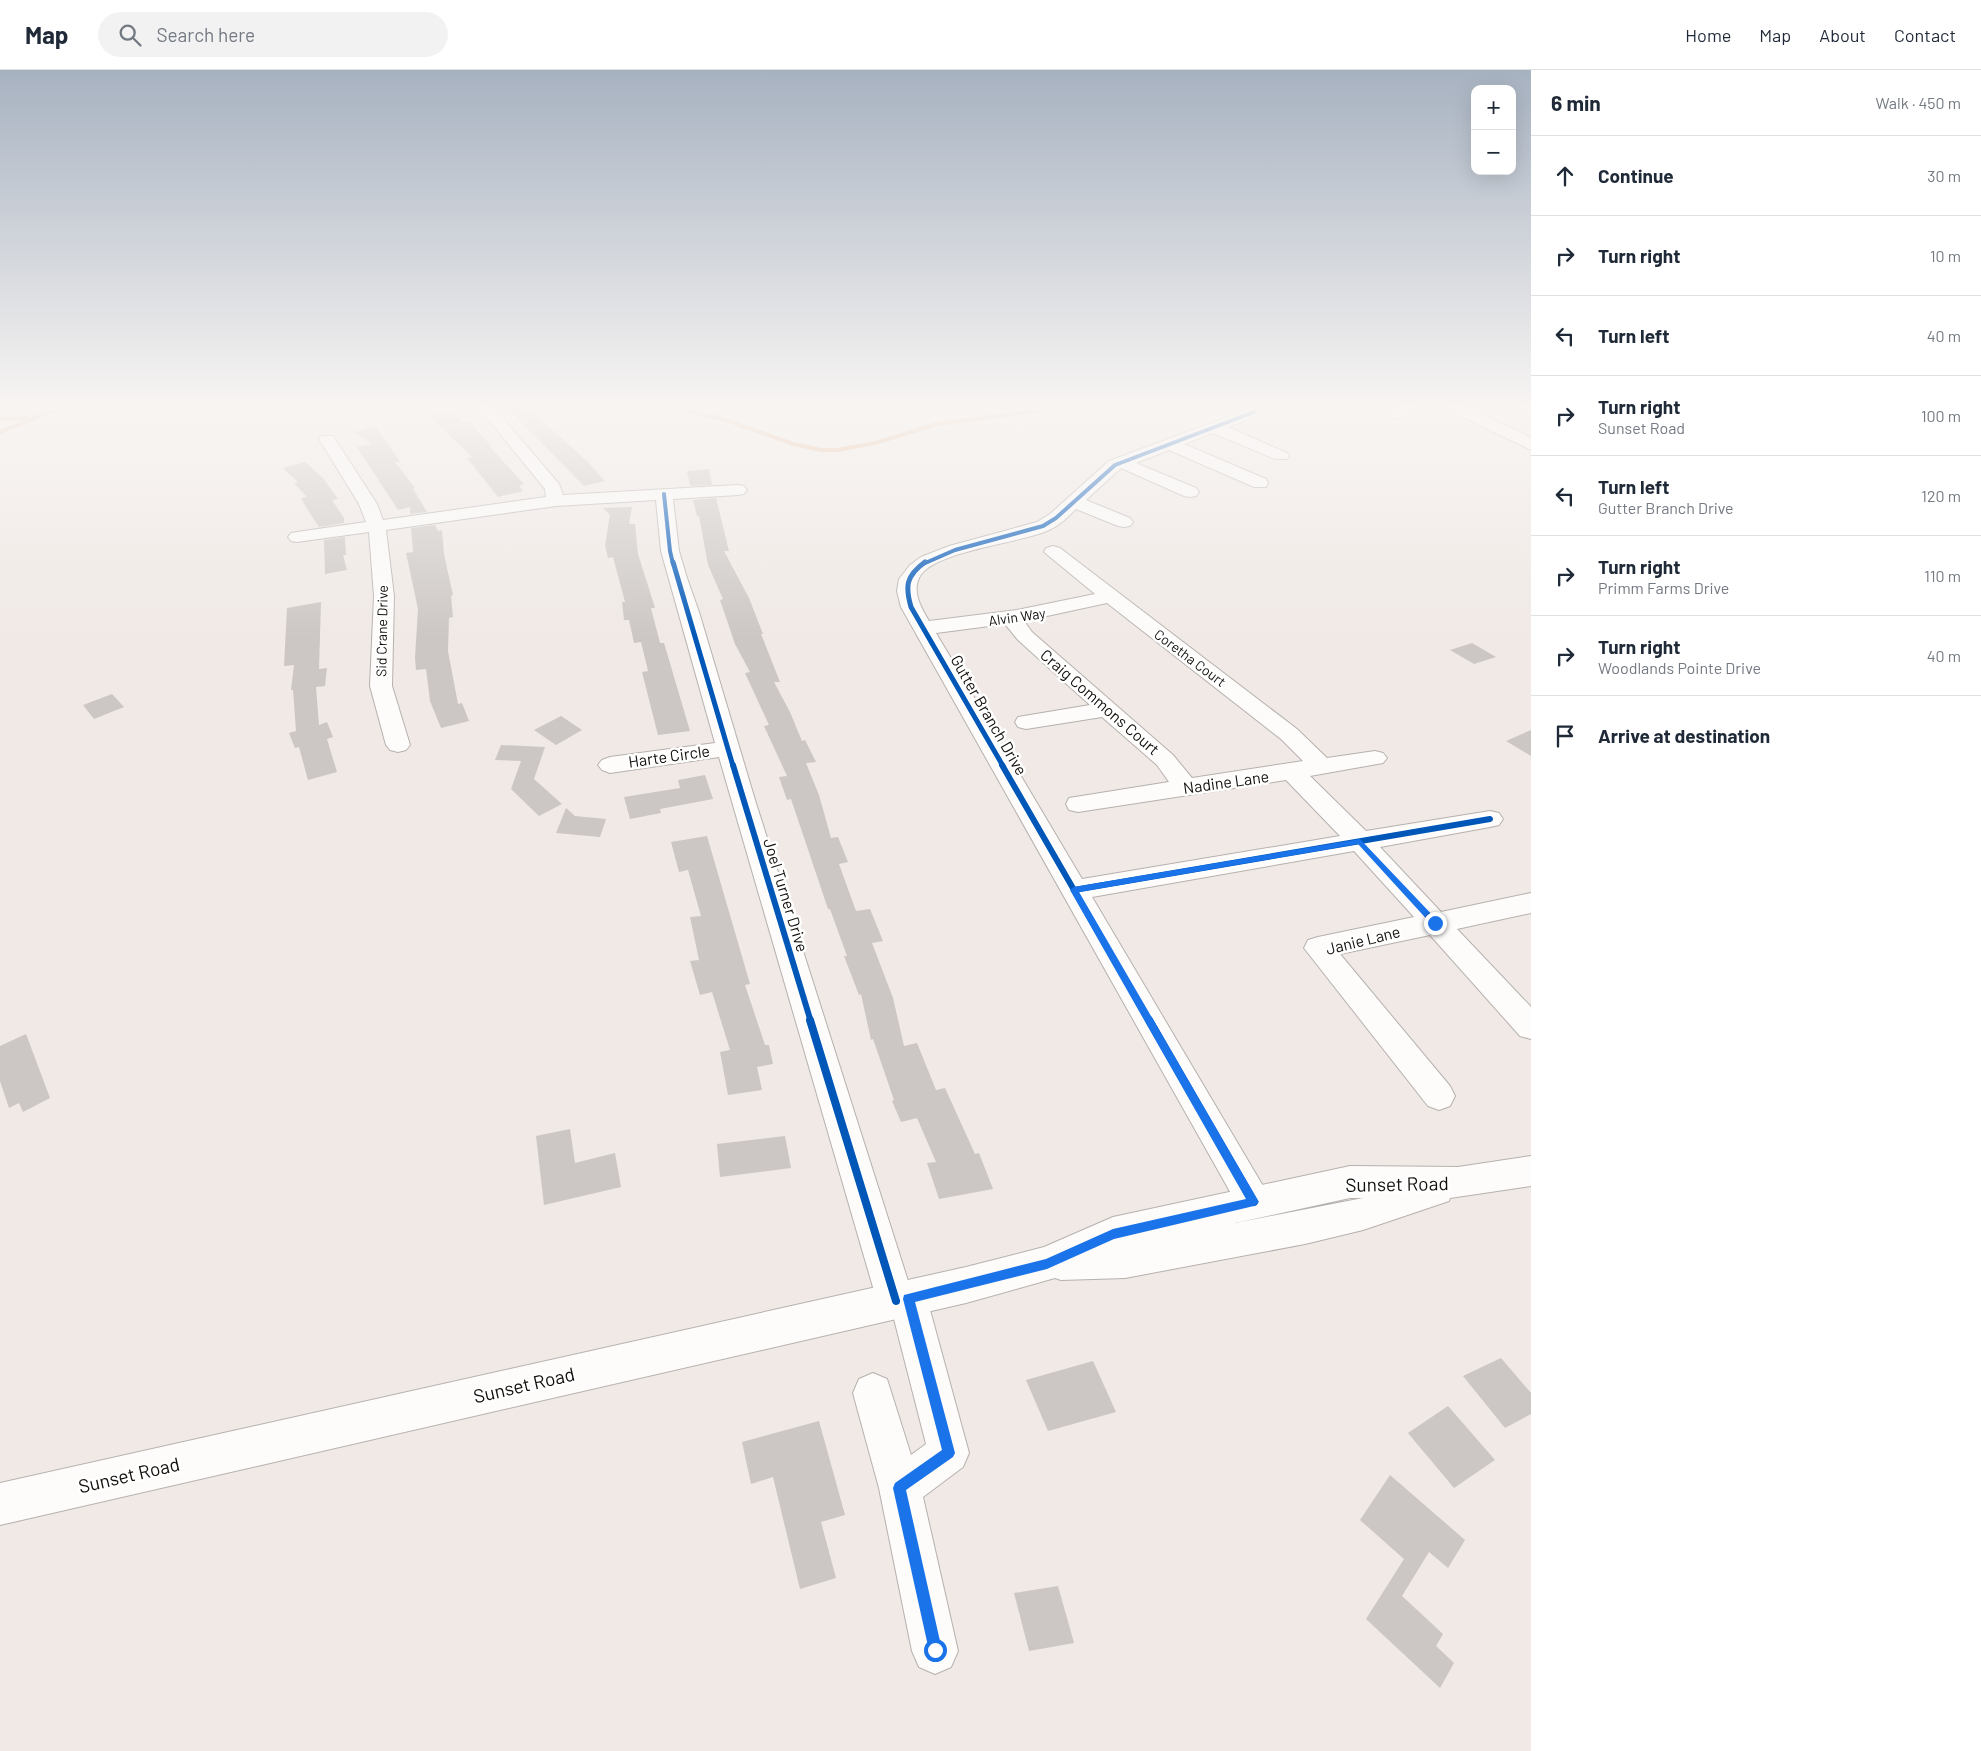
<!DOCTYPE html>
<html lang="en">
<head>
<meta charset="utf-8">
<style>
	:root { --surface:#fff; --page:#f2f2f3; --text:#1f2937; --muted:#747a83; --line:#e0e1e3 }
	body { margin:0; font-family:Barlow,sans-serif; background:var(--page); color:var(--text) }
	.controls { position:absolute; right:15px; top:15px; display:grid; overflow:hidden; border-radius:10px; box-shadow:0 5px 20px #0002 }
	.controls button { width:45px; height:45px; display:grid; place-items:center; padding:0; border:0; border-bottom:1px solid var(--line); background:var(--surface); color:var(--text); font:25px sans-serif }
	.stop { position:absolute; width:15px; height:15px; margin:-11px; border:4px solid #1a73e8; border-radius:50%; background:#fff }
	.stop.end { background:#1a73e8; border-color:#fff; box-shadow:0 1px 5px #0008 }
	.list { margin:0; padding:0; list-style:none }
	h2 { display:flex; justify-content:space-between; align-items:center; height:65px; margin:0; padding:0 20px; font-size:21px }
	h2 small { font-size:16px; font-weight:400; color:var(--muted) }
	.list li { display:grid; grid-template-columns:32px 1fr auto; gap:15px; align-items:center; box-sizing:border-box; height:80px; padding:0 20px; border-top:1px solid var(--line) }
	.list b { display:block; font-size:19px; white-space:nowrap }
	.list p { margin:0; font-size:16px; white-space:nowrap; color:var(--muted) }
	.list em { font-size:16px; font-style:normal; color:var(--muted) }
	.icon { flex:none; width:28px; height:28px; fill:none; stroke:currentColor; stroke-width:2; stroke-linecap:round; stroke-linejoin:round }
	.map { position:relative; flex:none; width:1531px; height:1681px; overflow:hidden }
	header { display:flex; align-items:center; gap:30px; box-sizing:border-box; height:70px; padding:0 25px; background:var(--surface); border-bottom:1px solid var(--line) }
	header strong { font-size:24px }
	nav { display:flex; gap:28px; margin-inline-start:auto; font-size:18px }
	.search { width:350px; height:45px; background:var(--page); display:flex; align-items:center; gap:12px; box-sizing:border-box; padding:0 18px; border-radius:28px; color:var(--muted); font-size:19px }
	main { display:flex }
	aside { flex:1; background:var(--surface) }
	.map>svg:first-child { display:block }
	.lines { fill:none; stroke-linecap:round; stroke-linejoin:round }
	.stream { stroke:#e6af87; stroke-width:4 }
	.building { fill:#ccc7c4 }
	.minor-casing { stroke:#b6b1ae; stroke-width:2 }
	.major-casing { stroke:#b6b1ae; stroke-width:2 }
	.minor { fill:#fdfcfb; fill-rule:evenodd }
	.major { fill:#fdfcfb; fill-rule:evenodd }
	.cycleway-far3-casing { stroke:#fff; stroke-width:5.5 }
	.cycleway-far2-casing { stroke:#fff; stroke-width:8 }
	.cycleway-far1-casing { stroke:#fff; stroke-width:9 }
	.cycleway-casing { stroke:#fff; stroke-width:11 }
	.cycleway-far3 { stroke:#0057b8; stroke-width:4 }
	.cycleway-far2 { stroke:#0057b8; stroke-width:5 }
	.cycleway-far1 { stroke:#0057b8; stroke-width:6 }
	.cycleway { stroke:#0057b8; stroke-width:8 }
	.route { fill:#1a73e8 }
	.labels { text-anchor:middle; stroke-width:5; stroke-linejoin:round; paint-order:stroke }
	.far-street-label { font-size:14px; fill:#120f0c; stroke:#fff }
	.street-label { font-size:16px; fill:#120f0c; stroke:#fff }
	.near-street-label { font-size:19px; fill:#120f0c; stroke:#fff }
</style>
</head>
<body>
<header>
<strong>Map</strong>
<div class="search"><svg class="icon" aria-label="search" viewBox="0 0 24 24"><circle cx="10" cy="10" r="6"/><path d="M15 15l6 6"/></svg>Search here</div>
<nav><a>Home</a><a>Map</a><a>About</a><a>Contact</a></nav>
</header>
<main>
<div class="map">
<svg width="1531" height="1681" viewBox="0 0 1531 1681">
	<rect width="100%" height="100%" fill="#f0e9e5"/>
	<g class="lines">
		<g class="stream">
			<path d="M656,333L723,349L793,374L822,380H837L875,373L937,354L1095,333"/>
			<path d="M0,349L29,348"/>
			<path d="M0,362L57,339L84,333"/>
		</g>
	</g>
	<g class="building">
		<path d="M527,333L546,354L587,391L605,411L584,416L506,337Z"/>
		<path d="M451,340L462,352L469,351L492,377H490L524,414L519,416L523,421L498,427L467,388L472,387L428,345Z"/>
		<path d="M376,356L400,392H395L415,418L413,419L427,442L410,444V437L398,440L357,377L372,374L355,362Z"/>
		<path d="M305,392L323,408L338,429L332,430L344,448V453L319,457L309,442L301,428L307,427L294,413L298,412L283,398Z"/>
		<path d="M709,399L712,415L690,416L687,401Z"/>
		<path d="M716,428L729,481H724L749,528L763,564H761L780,612H774L790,642L802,671L805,670L816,692L806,693L819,725L831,768L838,767L848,792L839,794L856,841L870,839L883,871L872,873L893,928L904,976L917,973L936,1020L945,1018L975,1084L979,1083L993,1119L939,1129L927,1093L936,1092L917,1048L901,1052L892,1031L894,1030L873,969L871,970L861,924L859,925L844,886H847L830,839H828L791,729L787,730L779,707L787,706L764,656L769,655L745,603L750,602L735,574L720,530L723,529L708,495L699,446H697L693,430Z"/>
		<path d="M632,437L629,454H635L638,484L655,538H651L660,573H664L690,661L658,665L642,602L648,601L641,572L634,573L629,550H624L622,532H625L613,487L608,488L605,475L610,445L603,438Z"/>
		<path d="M435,455L438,461L442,460L444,484L453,525L451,526L453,547L449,548L448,581L458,634L462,633L469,651L441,658L430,631L426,599L416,600L415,588L418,539L406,483L413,482L411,458Z"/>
		<path d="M345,467L346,485H343L347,500L325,504L324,470Z"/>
		<path d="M321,532L319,599L327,598L325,616L316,617L319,655L327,652L333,667L327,669L337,702L308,710L299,677L295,678L289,663L296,661L293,620H291L294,595L284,596L287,538Z"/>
		<path d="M1472,573L1496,587L1474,594L1450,580Z"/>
		<path d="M112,624L124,637L94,649L83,635Z"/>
		<path d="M561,646L582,660L556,675L534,660Z"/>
		<path d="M1531,660V686L1506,671Z"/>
		<path d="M501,675L545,677L534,709L562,734L539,746L511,719L521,691L495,690Z"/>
		<path d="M705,705L713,729L660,739L661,743L630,749L624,727L680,718L678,710Z"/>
		<path d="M566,738L575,746L606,749L600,767L556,763Z"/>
		<path d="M707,766L750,914L745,915L765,975H769L773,994L757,997L762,1020L728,1025L720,982L730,980L712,922L700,925L690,891L699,890L690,847L701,846L688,800L679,802L671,772Z"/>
		<path d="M26,964L50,1028L23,1042L19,1033L9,1038L0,1011V976Z"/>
		<path d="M570,1059L575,1093L615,1083L621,1117L544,1135L536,1066Z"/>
		<path d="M785,1066L791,1098L720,1107L717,1074Z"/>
		<path d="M1501,1288L1531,1323V1344L1505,1358L1463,1306Z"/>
		<path d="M1093,1291L1116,1342L1048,1361L1026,1310Z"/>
		<path d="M1448,1336L1495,1390L1454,1418L1408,1363Z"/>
		<path d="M819,1351L845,1445L821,1452L836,1508L800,1519L773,1407L751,1414L742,1372Z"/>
		<path d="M1390,1405L1465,1470L1448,1498L1429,1482L1402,1526L1443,1564L1436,1576L1454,1593L1440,1618L1366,1549L1404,1489L1360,1450Z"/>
		<path d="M1058,1516L1074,1573L1029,1581L1014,1523Z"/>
	</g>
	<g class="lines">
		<g class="minor-casing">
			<g id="minor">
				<path d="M475,333H490L559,414L563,425L738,415L744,416L747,420L744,424L738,425L673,429L679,481L687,508L699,542L755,730L908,1211L921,1216L927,1229L969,1383L963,1397L923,1427L958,1581L951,1597L935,1604L919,1597L912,1581L879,1418L853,1323L859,1309L873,1303L887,1309L911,1385L926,1374L894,1249L883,1244L877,1231L719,687L610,703L602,700L598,695L602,690L610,687L715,673L661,481L656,430L556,436L386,460L394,526L392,616L410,675L406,680L398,682L390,680L386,675L370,616L374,526L369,462L297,472L291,471L288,467L291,463L297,462L366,452L359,434L319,369L321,366H333L335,369L377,434L383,450L546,427L545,419Z"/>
				<path d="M1404,333H1422L1400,348H1390L1387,345Z"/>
				<path d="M1437,333H1457L1524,364L1531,368V380L1440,336Z"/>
				<path d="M1254,337L1259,339L1262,342L1259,345L1228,357L1287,383L1289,386L1287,389H1275L1213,363L1184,374L1266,409L1268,413L1266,417H1254L1169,380L1136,393L1196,418L1199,422L1196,426L1190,427L1184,426L1121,398L1086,430L1130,448L1133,452L1130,456L1124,457L1118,456L1076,439C1068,447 1060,455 1049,460C1022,473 931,481 919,508C912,523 922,539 929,551L1017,540L1095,524L1044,482L1046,478L1053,476L1060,478L1297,659L1327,688L1375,681L1383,683L1387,688L1383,693L1310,706L1366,761L1490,741L1499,743L1503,749L1499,755L1490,757L1380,777L1441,842L1531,823V843L1457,859L1531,937V969L1520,966L1430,865L1340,884L1450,1016L1455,1026L1450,1036L1439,1040L1428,1036L1304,878L1308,870L1318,867L1414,847L1354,781L1092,827L1266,1121L1271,1132L1266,1143L1254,1148L1242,1143L901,537L897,521L899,509L910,495L921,487L949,476L1037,452L1050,444L1109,391ZM1107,533L1281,669L1303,691L1192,708L1173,685L1032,562L1024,551ZM1005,554L1018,570L1090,635L1018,647L1015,652L1018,657L1026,659L1102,647L1157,695L1169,712L1069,728L1066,734L1069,740L1078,742L1286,710L1340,766L1082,809L936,563Z"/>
			</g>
		</g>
		<g class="major-casing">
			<path id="major" d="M1531,1086V1116L1450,1128L1449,1131L1363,1160L1305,1174L1125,1208L1061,1210L1055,1208L966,1233L0,1455V1413L966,1197L1044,1177L1113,1147L1350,1096L1458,1097ZM1350,1128H1363L1235,1153Z"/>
		</g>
		<use href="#minor" class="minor"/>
		<use href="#major" class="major"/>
		<g class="cycleway-far3-casing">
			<g id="cycleway-far3">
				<path d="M664,424L670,481L673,494"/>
				<path d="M923,494L955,480L1043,456L1056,448L1115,395L1254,342"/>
			</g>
		</g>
		<g class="cycleway-far2-casing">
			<g id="cycleway-far2">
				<path d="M673,492L733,696"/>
				<path d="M925,492C906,506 905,516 911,537L1003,696"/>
			</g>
		</g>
		<g class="cycleway-far1-casing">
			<g id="cycleway-far1">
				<path d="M733,695L811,952"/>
				<path d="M1002,695L1150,952"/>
				<path d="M1074,820L1490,749"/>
			</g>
		</g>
		<g class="cycleway-casing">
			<g id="cycleway">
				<path d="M810,950L896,1231"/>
				<path d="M1149,950L1254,1132"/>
			</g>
		</g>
		<use href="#cycleway-far3" class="cycleway-far3"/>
		<use href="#cycleway-far2" class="cycleway-far2"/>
		<use href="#cycleway-far1" class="cycleway-far1"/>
		<use href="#cycleway" class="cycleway"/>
	</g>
	<linearGradient id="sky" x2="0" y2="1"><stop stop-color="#a7b2c1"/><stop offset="0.59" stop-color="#f8f5f3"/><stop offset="1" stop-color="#f8f5f3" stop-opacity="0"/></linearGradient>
	<rect width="1531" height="568" fill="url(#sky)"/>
	<path class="route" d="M1360,769L1438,851V855H1432L1358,774L1079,822L1259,1132L1254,1136L1114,1169L1047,1199L915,1232L955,1383L953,1387L906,1420L942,1580L940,1585L935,1587L930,1585L893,1418L895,1413L942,1380L903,1229L904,1225L1046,1189L1113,1159L1246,1129L1070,820L1074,817Z"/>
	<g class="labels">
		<g class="far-street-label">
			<text transform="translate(1017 547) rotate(-8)" y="5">Alvin Way</text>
			<text transform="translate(382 561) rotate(-89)" y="5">Sid Crane Drive</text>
			<text transform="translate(1190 588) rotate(37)" y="5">Coretha Court</text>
		</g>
		<g class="street-label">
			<text transform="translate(1100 632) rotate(41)" y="6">Craig Commons Court</text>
			<text transform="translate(989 645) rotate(60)" y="6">Gutter Branch Drive</text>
			<text transform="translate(669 686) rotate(-8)" y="6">Harte Circle</text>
			<text transform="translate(1226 712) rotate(-8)" y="6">Nadine Lane</text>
			<text transform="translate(786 825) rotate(73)" y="6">Joel Turner Drive</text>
			<text transform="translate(1363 870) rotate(-14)" y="6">Janie Lane</text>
		</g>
		<g class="near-street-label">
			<text transform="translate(1397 1114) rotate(-1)" y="7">Sunset Road</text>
			<text transform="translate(524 1315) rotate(-13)" y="7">Sunset Road</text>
			<text transform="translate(129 1405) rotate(-13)" y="7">Sunset Road</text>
		</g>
	</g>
</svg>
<div class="controls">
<button>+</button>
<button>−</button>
</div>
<div class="stop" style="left:935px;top:1580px"></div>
<div class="stop end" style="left:1435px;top:853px"></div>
</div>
<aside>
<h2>6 min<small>Walk · 450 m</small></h2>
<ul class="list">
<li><svg class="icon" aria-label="ahead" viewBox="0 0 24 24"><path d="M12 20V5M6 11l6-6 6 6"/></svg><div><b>Continue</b></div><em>30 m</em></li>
<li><svg class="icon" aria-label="right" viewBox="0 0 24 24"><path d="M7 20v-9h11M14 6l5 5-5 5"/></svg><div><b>Turn right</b></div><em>10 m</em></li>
<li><svg class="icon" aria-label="left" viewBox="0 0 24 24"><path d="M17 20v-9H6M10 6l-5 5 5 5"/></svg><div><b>Turn left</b></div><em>40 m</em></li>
<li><svg class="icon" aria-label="right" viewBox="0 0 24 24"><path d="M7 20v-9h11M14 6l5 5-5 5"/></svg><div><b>Turn right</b><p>Sunset Road</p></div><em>100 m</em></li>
<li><svg class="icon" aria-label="left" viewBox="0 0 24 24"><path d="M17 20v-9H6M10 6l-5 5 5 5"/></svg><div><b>Turn left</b><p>Gutter Branch Drive</p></div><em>120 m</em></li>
<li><svg class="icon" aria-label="right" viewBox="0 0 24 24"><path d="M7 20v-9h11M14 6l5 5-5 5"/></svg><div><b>Turn right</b><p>Primm Farms Drive</p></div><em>110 m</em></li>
<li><svg class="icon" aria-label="right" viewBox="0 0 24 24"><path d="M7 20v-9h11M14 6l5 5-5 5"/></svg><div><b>Turn right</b><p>Woodlands Pointe Drive</p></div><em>40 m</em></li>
<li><svg class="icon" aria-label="arrive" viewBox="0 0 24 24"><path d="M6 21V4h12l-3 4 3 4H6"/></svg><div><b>Arrive at destination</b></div></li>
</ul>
</aside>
</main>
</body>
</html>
